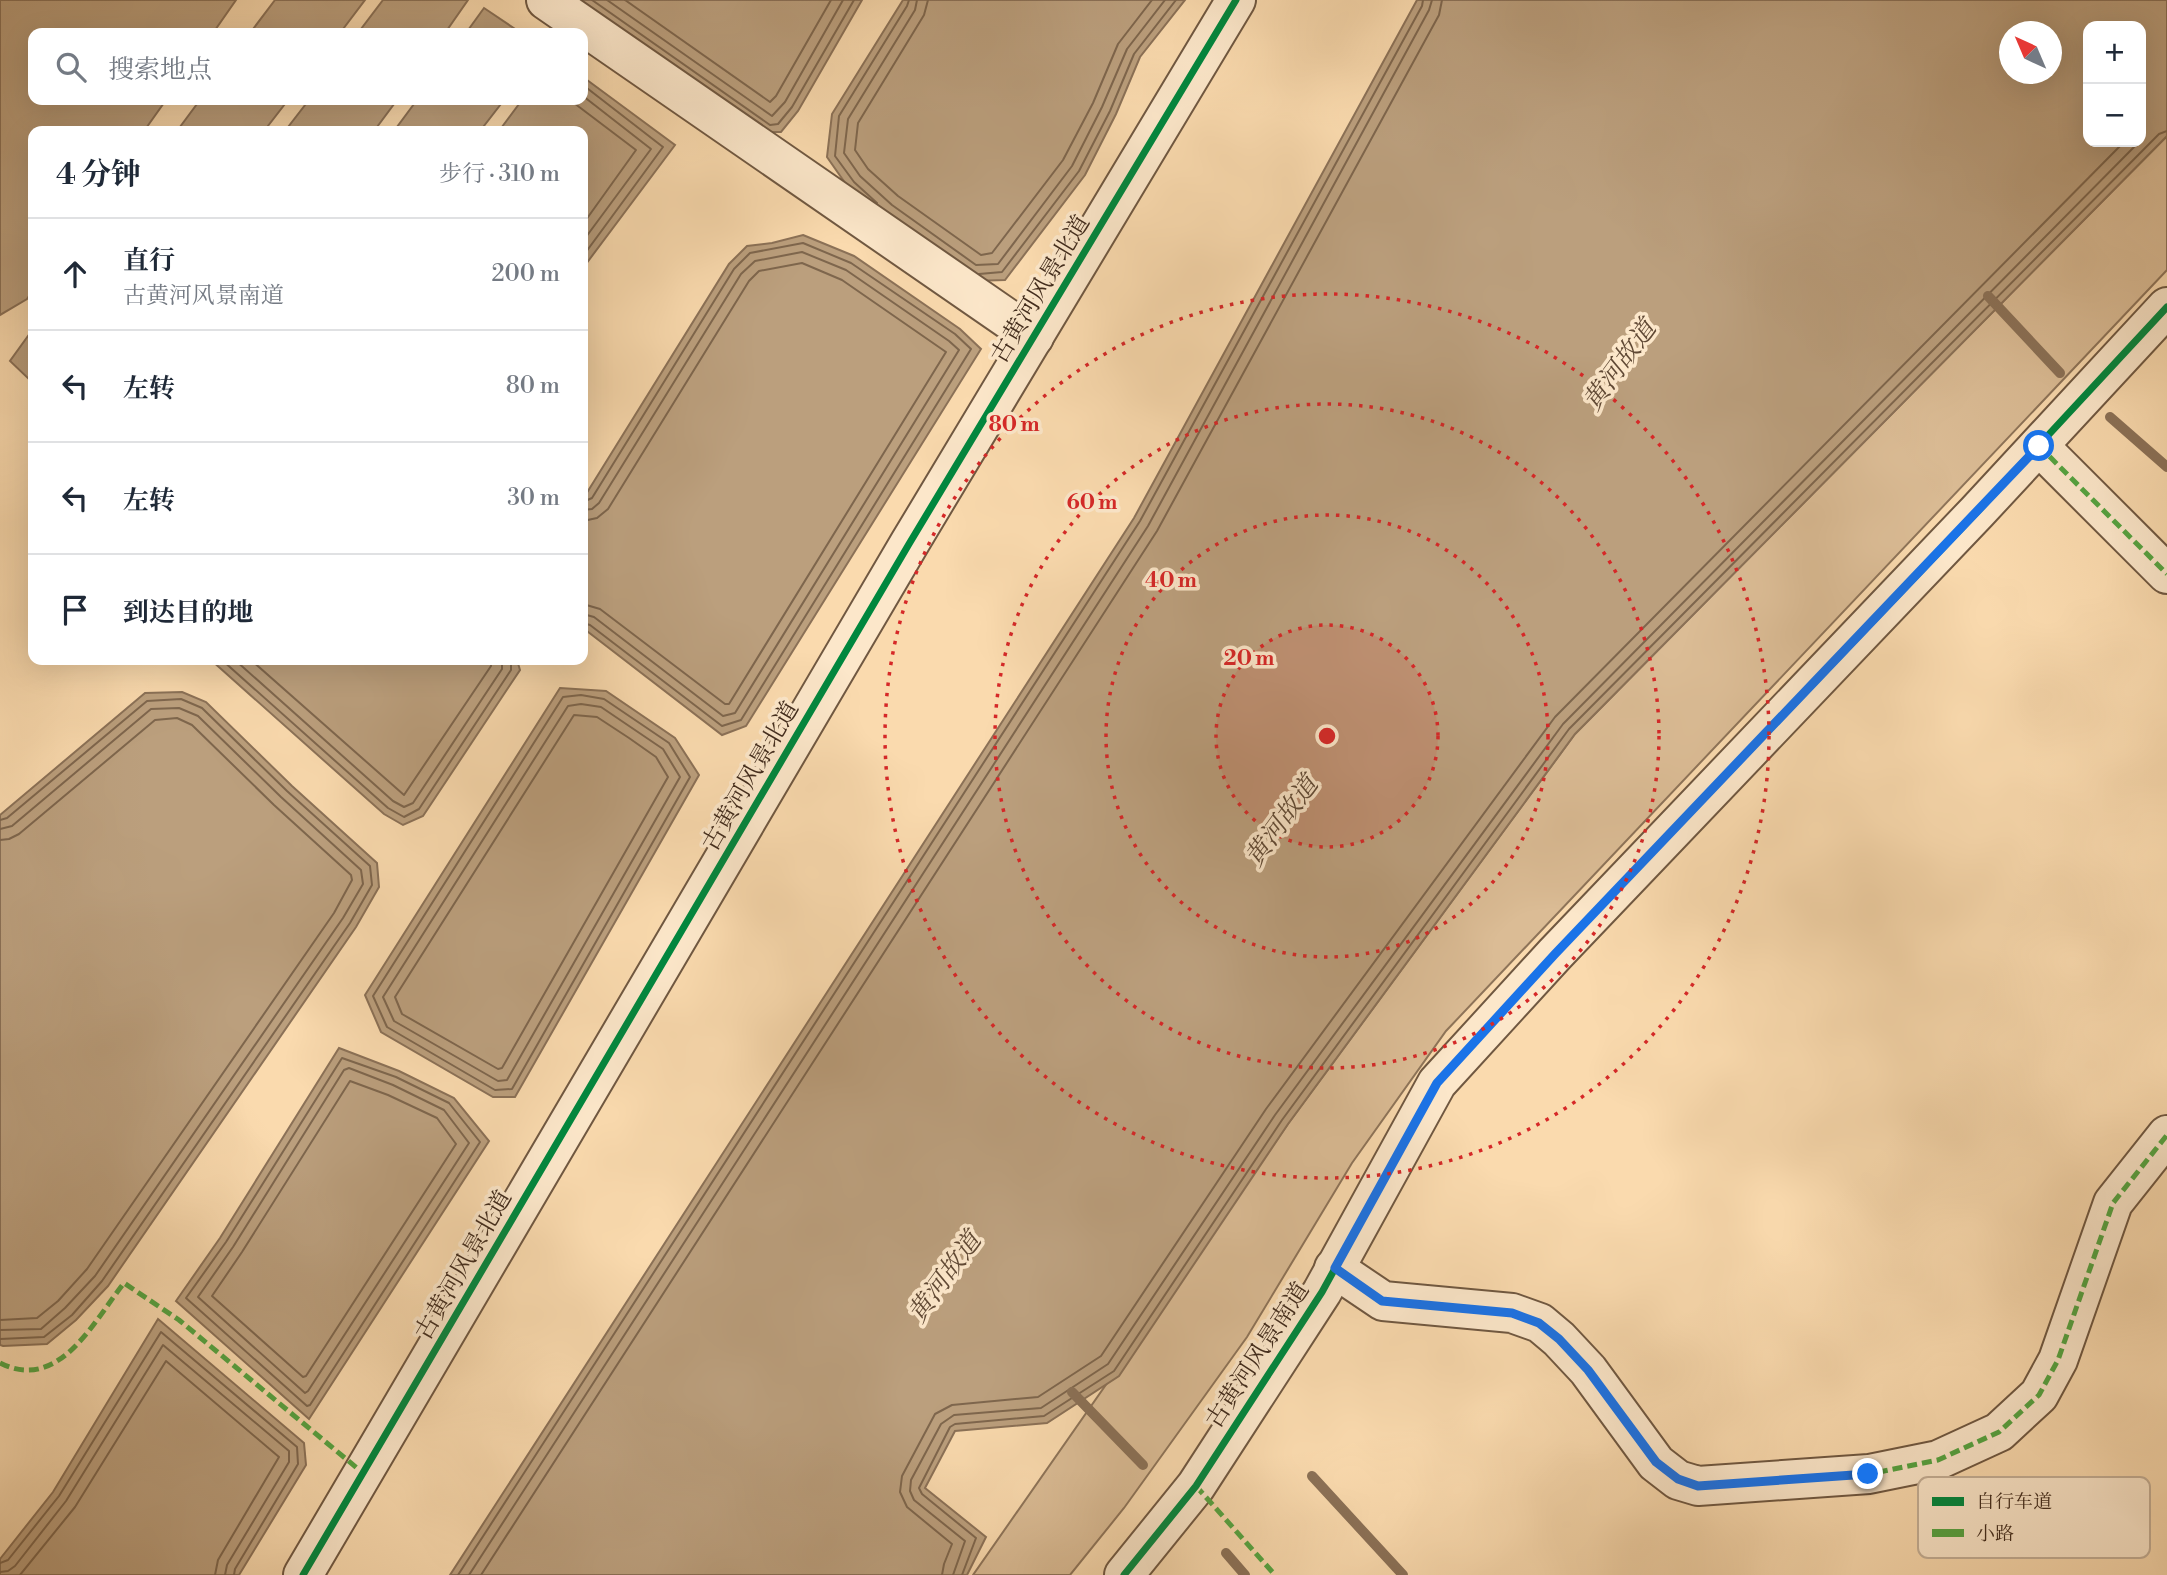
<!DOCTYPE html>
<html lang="zh">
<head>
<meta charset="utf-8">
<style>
	:root { --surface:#fff; --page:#f2f2f3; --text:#1f2937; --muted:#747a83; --line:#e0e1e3 }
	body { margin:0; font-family:"Libre Bodoni","Noto Serif SC",serif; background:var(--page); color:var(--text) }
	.controls { position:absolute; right:21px; top:21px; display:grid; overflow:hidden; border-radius:14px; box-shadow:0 7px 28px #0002 }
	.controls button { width:63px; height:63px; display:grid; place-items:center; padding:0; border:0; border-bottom:2px solid var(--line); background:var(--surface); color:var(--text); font:35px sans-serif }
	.compass { position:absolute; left:1999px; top:21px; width:63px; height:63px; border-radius:50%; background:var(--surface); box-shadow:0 7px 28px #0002; rotate:316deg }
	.stop { position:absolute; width:21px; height:21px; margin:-16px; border:5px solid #1a73e8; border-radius:50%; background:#fff }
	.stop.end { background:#1a73e8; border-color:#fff; box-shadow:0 2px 7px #0008 }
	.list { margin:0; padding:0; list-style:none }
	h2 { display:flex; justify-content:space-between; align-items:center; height:91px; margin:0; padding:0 28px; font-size:30px }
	h2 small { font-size:23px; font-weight:400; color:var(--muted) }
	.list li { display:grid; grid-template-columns:46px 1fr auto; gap:21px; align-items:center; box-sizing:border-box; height:112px; padding:0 28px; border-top:2px solid var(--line) }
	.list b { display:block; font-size:26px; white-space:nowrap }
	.list p { margin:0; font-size:23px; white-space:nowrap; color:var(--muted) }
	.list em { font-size:23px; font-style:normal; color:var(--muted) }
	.icon { flex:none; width:38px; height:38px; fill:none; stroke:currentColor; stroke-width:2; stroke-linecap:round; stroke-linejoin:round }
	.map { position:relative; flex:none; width:2167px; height:1575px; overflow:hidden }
	.search { position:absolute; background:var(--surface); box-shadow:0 7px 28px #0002; left:28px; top:28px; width:560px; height:77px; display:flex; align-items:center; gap:18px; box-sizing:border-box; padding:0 24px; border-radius:14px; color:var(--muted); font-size:26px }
	.panel { position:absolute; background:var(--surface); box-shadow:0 7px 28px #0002; left:28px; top:126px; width:560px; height:539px; border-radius:14px }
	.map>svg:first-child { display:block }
	.green { fill:#dbbc95; stroke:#8e7459; stroke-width:2 }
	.water { fill:#bb9f7d; stroke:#8b7157; stroke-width:2; fill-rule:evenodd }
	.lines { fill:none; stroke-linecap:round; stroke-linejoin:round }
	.shore { stroke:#7e664d; stroke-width:2 }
	.stream { stroke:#8b7157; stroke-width:10 }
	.minor-casing { stroke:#705841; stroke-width:42 }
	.minor { stroke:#fce7ca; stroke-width:38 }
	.quiet { stroke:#55a441; stroke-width:5; stroke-dasharray:10 5; stroke-linecap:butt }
	.cycleway-casing { stroke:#fce7ca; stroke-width:11 }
	.cycleway { stroke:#00873e; stroke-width:7 }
	.route { stroke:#1a73e8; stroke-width:9 }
	.ring { fill:none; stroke:#d62828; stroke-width:3.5; stroke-dasharray:3.5 7 }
	.labels { text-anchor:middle; stroke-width:7; stroke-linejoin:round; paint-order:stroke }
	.street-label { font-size:24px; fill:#422c1d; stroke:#fce7ca }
	.water-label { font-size:26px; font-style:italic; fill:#604935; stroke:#fce7ca }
	.key { fill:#fce7ca; stroke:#c4af96; stroke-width:2 }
	.key-label { font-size:19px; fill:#422c1d }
	.centre { fill:#d62828; stroke:#fce7ca; stroke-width:3.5 }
	.ring-label { font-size:21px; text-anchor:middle; font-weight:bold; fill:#d62828; stroke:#fce7ca; stroke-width:7; stroke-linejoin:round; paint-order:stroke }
</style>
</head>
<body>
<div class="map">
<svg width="2167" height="1575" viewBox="0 0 2167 1575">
	<rect width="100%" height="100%" fill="#fadaae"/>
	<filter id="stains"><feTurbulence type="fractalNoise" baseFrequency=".00286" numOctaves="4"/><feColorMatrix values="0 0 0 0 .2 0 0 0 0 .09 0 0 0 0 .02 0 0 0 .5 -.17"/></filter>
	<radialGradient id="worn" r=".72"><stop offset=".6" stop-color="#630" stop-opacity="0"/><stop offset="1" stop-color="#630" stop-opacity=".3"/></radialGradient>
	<path class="green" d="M2167,136V270L1446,1031L1352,1163L1247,1337L1124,1508L1070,1575H973L1288,1124L1575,734Z"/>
	<g class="water">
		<path d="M0,0H236L213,33H33V100H166L144,131H33V290L27,299L0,315Z"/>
		<path d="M275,0H365L340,33H250Z"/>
		<path d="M383,0H468L445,33H358Z"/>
		<path d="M580,0H862L798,111L781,132H767Z"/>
		<path d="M903,0H1185L1140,57L1116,114L1085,175L1005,280L972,281L848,187L827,157L832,114Z"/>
		<path d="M1417,0H2167V136L1575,734L1288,1124L1119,1376L1047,1423L955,1431L925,1488L986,1537L967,1575H450L1134,518ZM2088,26H2141V142H2088ZM2010,32H2052V74H2010Z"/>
		<path d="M484,8L521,33H466Z"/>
		<path d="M583,77L675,145L583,268V131H499L522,100H583Z"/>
		<path d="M200,100H288L264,131H177Z"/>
		<path d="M309,100H397L374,131H285Z"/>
		<path d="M417,100H504L480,131H394Z"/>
		<path d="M803,235L854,256L960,329L981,349L746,726L722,735L583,628V499L729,264L747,246L772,243Z"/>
		<path d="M33,329V383L10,361Z"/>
		<path d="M211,660H517L520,670L423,816L403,825L384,814Z"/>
		<path d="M560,688L606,691L675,738L699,775L515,1097H493L381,1032L365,995Z"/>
		<path d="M182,692L206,702L292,786L377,863L379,887L356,927L108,1286L76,1320L47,1344L3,1346L0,1345V815L145,693Z"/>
		<path d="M339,1048L399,1071L454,1098L489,1141L309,1419L176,1301L220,1238Z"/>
		<path d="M158,1319L304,1443L306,1465L239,1575H0V1559L53,1492Z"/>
	</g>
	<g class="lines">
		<g class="shore">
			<path d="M592,0L770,125L778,124L792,107L854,0"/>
			<path d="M607,0L772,116L785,102L843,0"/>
			<path d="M625,0L770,102L776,96L831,0"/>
			<path d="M917,0L915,10L848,119L844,153L860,176L892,205L976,265L998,264L1072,166L1102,107L1127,49L1165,0"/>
			<path d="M928,0L924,15L858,123L855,150L868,169L898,196L981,255L992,253L1063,160L1093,103L1118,44L1152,0"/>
			<path d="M583,85L663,147L583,256"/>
			<path d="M583,96L651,149L583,241"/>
			<path d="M570,100L636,150L583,224"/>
			<path d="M877,203L854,182L835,156L839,116L907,6L909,0"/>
			<path d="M979,274L1002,272L1079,171L1110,111L1134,54L1176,0"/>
			<path d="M583,502L592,498L734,269L750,253L803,243L851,263L955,334L971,349L741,720L722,726L590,625L583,623"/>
			<path d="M583,510L592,509L599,503L741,274L755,261L802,252L846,270L949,341L959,350L735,713L723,716L594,617L583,614"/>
			<path d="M583,521L597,518L608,509L749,281L759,271L802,263L842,280L946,352L729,704H725L600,609L583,604"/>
			<path d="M222,660L388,808L404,817L419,809L511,670V660"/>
			<path d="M235,660L393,801L404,807L413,803L502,669V660"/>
			<path d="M251,660L404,795L491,666V660"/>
			<path d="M581,695L604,699L669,743L690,777L512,1089L495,1090L387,1027L373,996L563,697Z"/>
			<path d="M581,704L601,707L663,749L680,777L507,1080L498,1081L394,1021L383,997L568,706Z"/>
			<path d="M574,715L597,717L629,738L656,757L668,777L502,1068L498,1069L402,1014L395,997Z"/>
			<path d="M0,820L7,818L147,701L181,699L202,708L287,791L370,866L372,885L350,923L102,1281L72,1315L44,1337L0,1339"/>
			<path d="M0,829L12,826L151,709L179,708L198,716L281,797L361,870L363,884L343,918L95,1276L65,1308L41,1329L0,1330"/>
			<path d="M0,840L9,839L19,834L155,720L177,718L192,725L274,805L351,875L352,880L334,913L87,1269L58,1301L37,1318L0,1320"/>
			<path d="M342,1058L396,1077L449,1103L480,1142L310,1405L307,1406L186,1298L226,1242Z"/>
			<path d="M349,1068L393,1085L444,1110L469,1143L308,1391L305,1393L198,1297L233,1247L344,1070Z"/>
			<path d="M350,1081L388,1095L437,1118L456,1144L306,1376L303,1377L212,1296L242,1252Z"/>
			<path d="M0,1563L8,1560L59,1496L161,1332L297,1447L298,1464L235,1569L234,1575"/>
			<path d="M0,1572L8,1571L15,1566L66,1501L163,1345L289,1451V1462L227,1565L225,1575"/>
			<path d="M20,1575L75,1507L166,1361L279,1457L218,1560L215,1575"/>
			<path d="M458,1575L1140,521L1422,6L1423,0"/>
			<path d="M469,1575L1148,526L1429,10L1432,0"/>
			<path d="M481,1575L1157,531L1439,15L1442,0"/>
			<path d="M942,1575L944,1564L952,1544L907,1507L900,1492L902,1476L935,1414L952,1405L1038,1397L1101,1356L1266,1109L1555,717L2124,142"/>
			<path d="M953,1575L965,1541L914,1500L910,1491L911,1480L941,1424L954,1415L1041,1408L1108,1364L1275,1115L1563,724L2139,142"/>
			<path d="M962,1575L976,1538L922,1494L919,1488L950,1427L955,1424L1044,1416L1114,1371L1282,1120L1569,729L2159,134L2167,131"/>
		</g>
		<g class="stream">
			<path d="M1988,296L2060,373"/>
			<path d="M2110,417L2167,467"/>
			<path d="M1072,1392L1143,1465"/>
			<path d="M1312,1476L1403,1575"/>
			<path d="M1226,1553L1245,1575"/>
		</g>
		<g class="minor-casing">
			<g id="minor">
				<path d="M546,0L1034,337"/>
				<path d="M2039,446L2167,574"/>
				<path d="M1334,1268L1383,1301L1512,1313L1540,1323L1559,1339L1588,1370L1656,1463L1678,1480L1698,1486L1869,1474L1938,1460L1999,1432L2039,1395L2058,1360L2113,1203L2167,1135"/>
				<path d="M303,1575L909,544L1236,0"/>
				<path d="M1124,1575L1196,1486L1322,1292L1437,1083L1555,954L1977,512L2167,307"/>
			</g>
		</g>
		<use href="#minor" class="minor"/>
		<g class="quiet">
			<path d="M2039,446L2167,574"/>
			<path d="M1334,1268L1383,1301L1512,1313L1540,1323L1559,1339L1588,1370L1656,1463L1678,1480L1698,1486L1869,1474L1938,1460L1999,1432L2039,1395L2058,1360L2113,1203L2167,1135"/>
			<path d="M0,1363C59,1393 94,1321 124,1283L179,1320L363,1473"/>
			<path d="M1196,1486L1275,1575"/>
		</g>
		<g class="cycleway-casing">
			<g id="cycleway">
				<path d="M303,1575L909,544L1236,0"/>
				<path d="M1124,1575L1196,1486L1322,1292L1437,1083L1555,954L1977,512L2167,307"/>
			</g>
		</g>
		<use href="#cycleway" class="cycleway"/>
	</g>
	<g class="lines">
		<path class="route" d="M1868,1474L1698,1486L1678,1479L1656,1462L1588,1370L1559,1339L1539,1323L1512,1313L1382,1301L1335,1268L1437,1083L1555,954L2039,446"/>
	</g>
	<circle cx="1327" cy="736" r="111" fill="#d62828" fill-opacity=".12"/>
	<g class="ring">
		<circle cx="1327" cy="736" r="111"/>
		<circle cx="1327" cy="736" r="221"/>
		<circle cx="1327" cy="736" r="332"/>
		<circle cx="1327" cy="736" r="442"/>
	</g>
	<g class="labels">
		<g class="street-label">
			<text transform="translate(1040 289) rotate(-59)" y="8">古黄河风景北道</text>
			<text transform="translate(750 776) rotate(-60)" y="8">古黄河风景北道</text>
			<text transform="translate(463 1265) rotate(-60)" y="8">古黄河风景北道</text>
			<text transform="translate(1257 1355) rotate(-57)" y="8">古黄河风景南道</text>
		</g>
		<g class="water-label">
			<text transform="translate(1619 365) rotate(-54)" y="9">黄河故道</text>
			<text transform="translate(1281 821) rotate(-54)" y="9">黄河故道</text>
			<text transform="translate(944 1277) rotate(-54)" y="9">黄河故道</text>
		</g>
	</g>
	<rect x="1918" y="1477" width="232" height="81" rx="10" class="key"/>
	<rect x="1932" y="1497" width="32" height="9" fill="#00873e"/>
	<rect x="1932" y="1529" width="32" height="8" fill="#55a441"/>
	<g class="key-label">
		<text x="1976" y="1508">自行车道</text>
		<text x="1976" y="1540">小路</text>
	</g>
	<circle cx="1327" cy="736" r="10" class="centre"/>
	<g class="ring-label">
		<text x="1014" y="431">80 m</text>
		<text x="1092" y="509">60 m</text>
		<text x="1171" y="587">40 m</text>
		<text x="1249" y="665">20 m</text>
	</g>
	<rect width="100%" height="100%" filter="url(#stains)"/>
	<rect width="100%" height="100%" fill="url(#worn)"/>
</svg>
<div class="controls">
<button>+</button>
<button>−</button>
</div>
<svg class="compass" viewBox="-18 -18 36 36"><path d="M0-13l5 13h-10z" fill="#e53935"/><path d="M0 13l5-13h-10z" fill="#747a83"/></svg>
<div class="stop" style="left:2039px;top:446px"></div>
<div class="stop end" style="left:1868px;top:1474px"></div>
<div class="search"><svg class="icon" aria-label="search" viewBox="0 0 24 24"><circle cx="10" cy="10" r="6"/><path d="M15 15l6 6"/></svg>搜索地点</div>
<section class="panel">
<h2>4 分钟<small>步行 · 310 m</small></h2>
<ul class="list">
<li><svg class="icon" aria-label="ahead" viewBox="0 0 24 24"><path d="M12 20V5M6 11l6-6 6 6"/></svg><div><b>直行</b><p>古黄河风景南道</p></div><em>200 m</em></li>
<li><svg class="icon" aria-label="left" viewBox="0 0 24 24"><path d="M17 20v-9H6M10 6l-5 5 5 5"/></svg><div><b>左转</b></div><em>80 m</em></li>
<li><svg class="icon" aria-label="left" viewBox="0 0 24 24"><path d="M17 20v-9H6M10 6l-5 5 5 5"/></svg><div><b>左转</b></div><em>30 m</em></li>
<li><svg class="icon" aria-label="arrive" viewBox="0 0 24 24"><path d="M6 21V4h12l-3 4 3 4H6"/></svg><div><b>到达目的地</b></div></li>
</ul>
</section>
</div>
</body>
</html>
